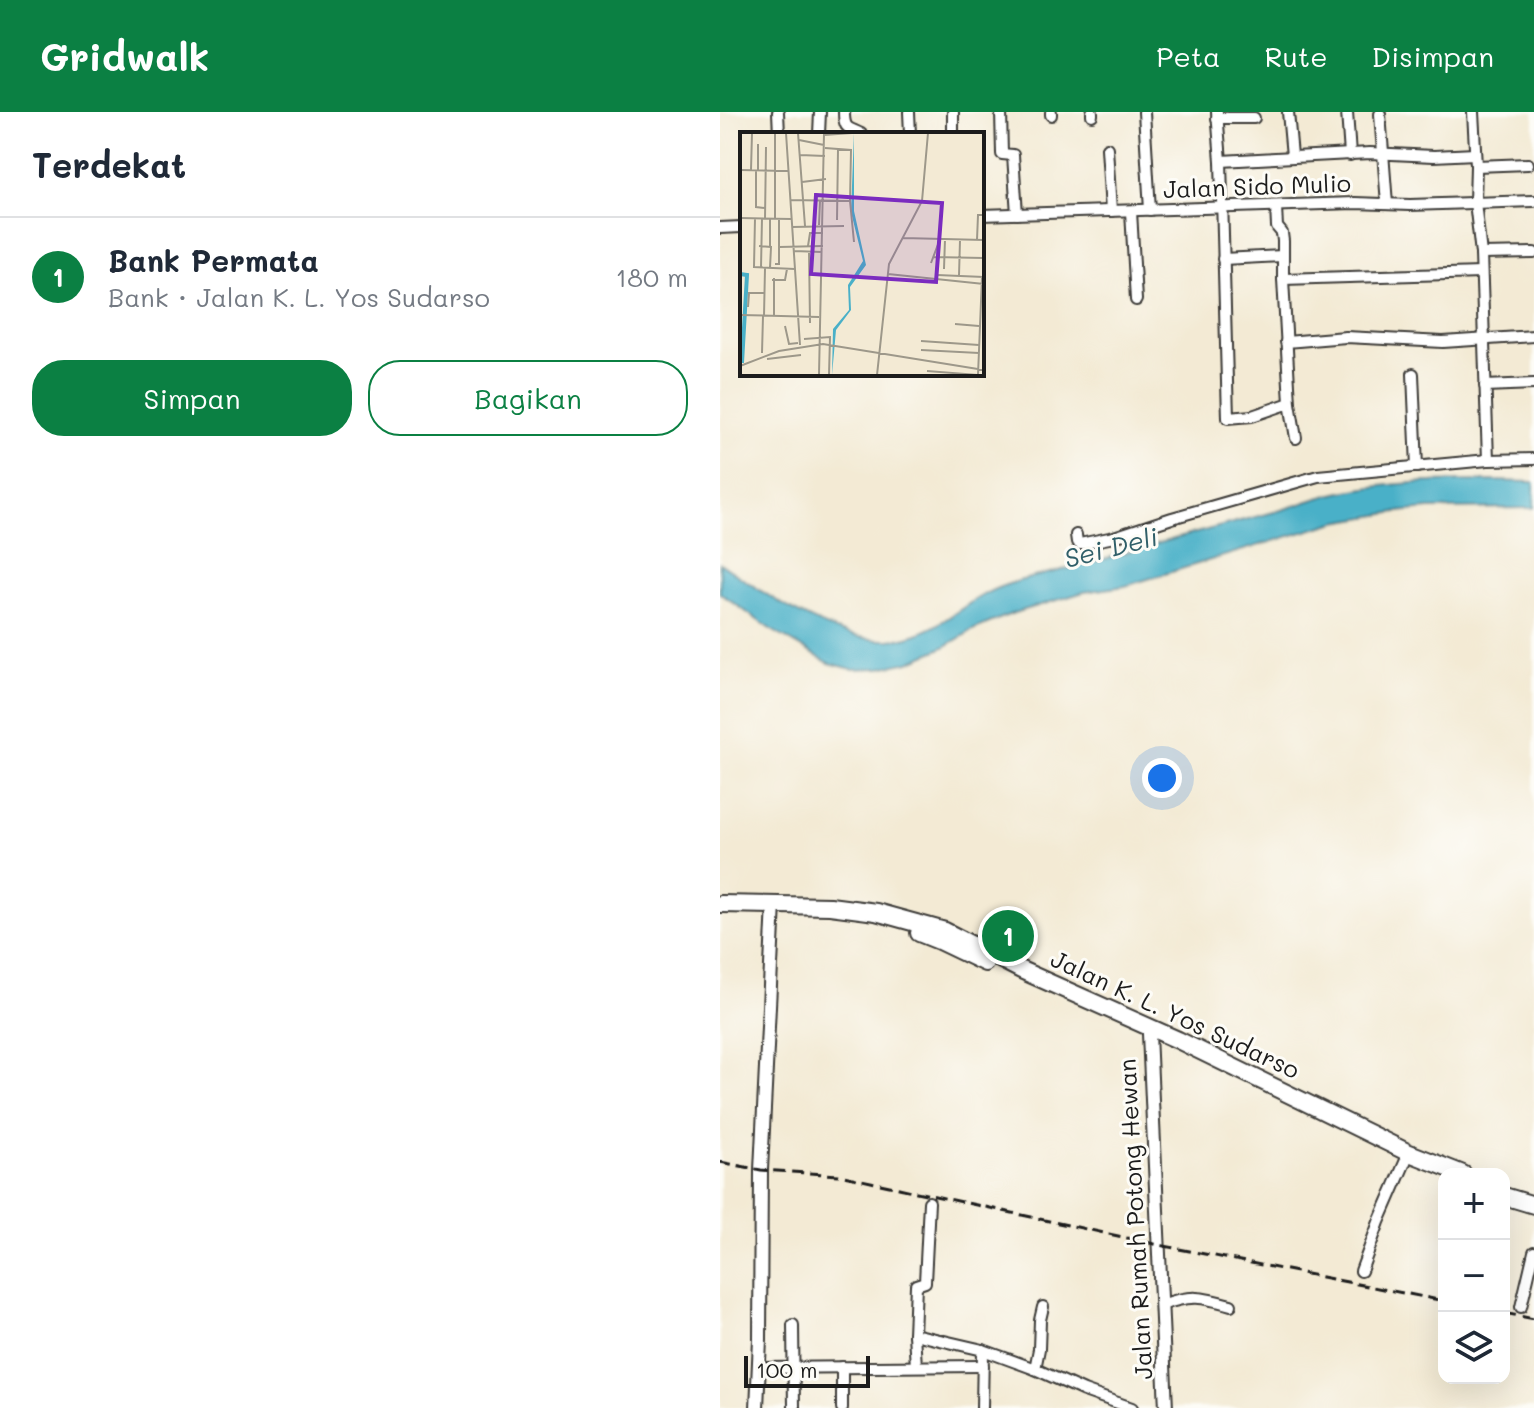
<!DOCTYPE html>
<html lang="id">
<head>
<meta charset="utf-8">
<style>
	:root { --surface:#fff; --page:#f6f6f7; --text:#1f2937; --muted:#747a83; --line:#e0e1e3; --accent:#0b8043 }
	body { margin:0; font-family:Mali,sans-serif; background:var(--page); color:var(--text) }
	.controls { position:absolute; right:24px; bottom:24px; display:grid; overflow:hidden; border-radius:16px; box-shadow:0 8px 32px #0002 }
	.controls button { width:72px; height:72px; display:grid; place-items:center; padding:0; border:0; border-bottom:2px solid var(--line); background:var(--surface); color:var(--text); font:40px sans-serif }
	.scale { position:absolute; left:24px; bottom:20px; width:126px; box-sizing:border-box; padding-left:8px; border:4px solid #1c1c1c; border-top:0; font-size:22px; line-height:28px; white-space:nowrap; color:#1c1c1c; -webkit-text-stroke:6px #fdfcf7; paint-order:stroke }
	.you { position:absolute; left:442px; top:666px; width:28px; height:28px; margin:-20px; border:6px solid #fff; border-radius:50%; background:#1a73e8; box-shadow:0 0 0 12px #1a73e833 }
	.badge { display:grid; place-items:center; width:52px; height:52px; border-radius:50%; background:var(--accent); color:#fff; font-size:26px; font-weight:700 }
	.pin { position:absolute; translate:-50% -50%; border:4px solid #fff; box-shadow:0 2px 8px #0006 }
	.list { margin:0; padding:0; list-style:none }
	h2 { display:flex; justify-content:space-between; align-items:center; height:104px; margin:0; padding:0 32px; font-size:34px }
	h2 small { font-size:26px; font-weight:400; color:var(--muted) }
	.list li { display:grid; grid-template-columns:52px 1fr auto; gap:24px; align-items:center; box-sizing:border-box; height:120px; padding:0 32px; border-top:2px solid var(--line) }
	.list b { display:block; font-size:30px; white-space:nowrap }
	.list p { margin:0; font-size:26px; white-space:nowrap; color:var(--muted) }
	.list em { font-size:26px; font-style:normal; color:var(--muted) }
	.actions { display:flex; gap:16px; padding:24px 32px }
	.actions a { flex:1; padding:18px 0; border:2px solid var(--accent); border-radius:32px; text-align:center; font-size:28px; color:var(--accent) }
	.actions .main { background:var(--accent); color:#fff }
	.icon { flex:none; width:44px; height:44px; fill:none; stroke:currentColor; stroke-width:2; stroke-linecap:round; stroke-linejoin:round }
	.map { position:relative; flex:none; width:814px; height:1296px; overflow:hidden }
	header { display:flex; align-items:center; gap:48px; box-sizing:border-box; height:112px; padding:0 40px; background:var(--accent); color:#fff }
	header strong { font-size:38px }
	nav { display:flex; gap:44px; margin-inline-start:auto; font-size:28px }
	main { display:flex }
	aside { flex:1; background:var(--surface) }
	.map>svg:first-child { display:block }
	.water { fill:#49b0c8; stroke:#326672; stroke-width:2 }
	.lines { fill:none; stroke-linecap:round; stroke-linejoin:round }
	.minor-casing { stroke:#3c3b38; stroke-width:14 }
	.tertiary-casing { stroke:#3c3b38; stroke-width:16 }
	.trunk-casing { stroke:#3c3b38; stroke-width:20 }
	.minor { stroke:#fff; stroke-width:10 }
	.tertiary { stroke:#fff; stroke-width:12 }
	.trunk { stroke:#fff; stroke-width:16 }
	.rail { stroke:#1c1c1c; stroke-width:3; stroke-dasharray:12 6; stroke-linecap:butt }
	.labels { text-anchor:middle; stroke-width:6; stroke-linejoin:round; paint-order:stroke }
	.street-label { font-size:24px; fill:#1c1c1c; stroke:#fdfcf7 }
	.water-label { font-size:26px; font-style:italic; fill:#305f69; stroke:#fdfcf7 }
	.inset-river { fill:none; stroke:#49b0c8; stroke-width:4 }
	.inset-road { fill:none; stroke:#9d988a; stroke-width:2 }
	.view { fill:#7b2cbf; fill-opacity:0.15; stroke:#7b2cbf; stroke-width:4 }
	.inset-edge { fill:none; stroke:#1c1c1c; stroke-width:4 }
</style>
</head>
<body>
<header>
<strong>Gridwalk</strong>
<nav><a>Peta</a><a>Rute</a><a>Disimpan</a></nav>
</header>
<main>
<aside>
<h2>Terdekat<small></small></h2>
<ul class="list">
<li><span class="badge">1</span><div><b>Bank Permata</b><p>Bank · Jalan K. L. Yos Sudarso</p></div><em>180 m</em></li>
</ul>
<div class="actions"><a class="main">Simpan</a><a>Bagikan</a></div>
</aside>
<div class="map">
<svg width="814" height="1296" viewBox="0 0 814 1296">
	<rect width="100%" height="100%" fill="#fdfcf7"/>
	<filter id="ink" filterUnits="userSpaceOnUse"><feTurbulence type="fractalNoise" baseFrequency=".0125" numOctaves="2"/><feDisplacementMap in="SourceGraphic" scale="16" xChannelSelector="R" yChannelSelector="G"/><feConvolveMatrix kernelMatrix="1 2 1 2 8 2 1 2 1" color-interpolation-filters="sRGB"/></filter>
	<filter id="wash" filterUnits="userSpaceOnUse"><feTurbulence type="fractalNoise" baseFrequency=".006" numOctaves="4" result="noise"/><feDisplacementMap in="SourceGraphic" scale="32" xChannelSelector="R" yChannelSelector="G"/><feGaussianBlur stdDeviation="1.8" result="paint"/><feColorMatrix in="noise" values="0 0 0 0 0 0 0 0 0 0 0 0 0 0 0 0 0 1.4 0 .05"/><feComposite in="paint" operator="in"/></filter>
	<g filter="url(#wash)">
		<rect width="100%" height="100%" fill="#f3ead4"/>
		<path class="water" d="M773,369L814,370V396L709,397L677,400L616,410L405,474L364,480L291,502L255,517L224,535L189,550L160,556L132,557L109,551L50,517L0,481V451C44,482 113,530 169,528C218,525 242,488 283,474C317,462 354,457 388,446C444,429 501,414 558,399C579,393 600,384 622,380C672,370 722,369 773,369Z"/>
	</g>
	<g filter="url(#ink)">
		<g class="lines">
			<g class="minor-casing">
				<g id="minor">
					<path d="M58,0L59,22"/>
					<path d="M124,0C124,18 128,15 141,22"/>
					<path d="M189,0L190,22"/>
					<path d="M233,0V22"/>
					<path d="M281,0L282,42L293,43L297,102"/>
					<path d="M331,0V3"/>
					<path d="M372,0V3"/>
					<path d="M424,0L430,98"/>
					<path d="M497,0L501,49L508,306L532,304L570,291L563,167V129L562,121L557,115L556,95"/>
					<path d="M568,0L572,44"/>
					<path d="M627,0L630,43"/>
					<path d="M660,2L667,92"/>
					<path d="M497,6H534"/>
					<path d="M99,22L100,0"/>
					<path d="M387,36L391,99"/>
					<path d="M501,49L650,41L714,44L755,42"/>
					<path d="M756,54L808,52"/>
					<path d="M411,99L416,188"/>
					<path d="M262,103L635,91L690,93L814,89"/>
					<path d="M0,116L22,115"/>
					<path d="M761,142L814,141"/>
					<path d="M503,147L563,144"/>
					<path d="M563,167L761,161"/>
					<path d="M566,230L626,225L723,230L814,224"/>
					<path d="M693,262L697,355"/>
					<path d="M765,274L814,272"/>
					<path d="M570,291L576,326"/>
					<path d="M768,348L814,347"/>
					<path d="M356,423L357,430L360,432L394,425L452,406L598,364L768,348L761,142L755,90L756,54L753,0"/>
					<path d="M641,1159L659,1110L686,1048"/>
					<path d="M442,1193C471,1182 482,1185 511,1193"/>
					<path d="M801,1195L814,1140"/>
					<path d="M73,1213L74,1296"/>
					<path d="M194,1222L263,1238L315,1257L364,1279L412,1296"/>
					<path d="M196,1254L194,1222L196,1173L205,1170L209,1090"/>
					<path d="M122,1255V1296"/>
					<path d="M40,1256L263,1254"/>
					<path d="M315,1257L319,1237L320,1208L323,1195"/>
					<path d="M262,1296L263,1238"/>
				</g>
			</g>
			<g class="tertiary-casing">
				<g id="tertiary">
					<path d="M431,916L429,922L446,1296"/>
					<path d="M37,1296L40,1227L41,1058L54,792"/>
				</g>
			</g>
			<g class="trunk-casing">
				<g id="trunk">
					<path d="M0,792L110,794L156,800L225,819L301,858L458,928L687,1040L743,1062"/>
					<path d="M199,821L219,829L265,851"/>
					<path d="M784,1084L814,1093"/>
				</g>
			</g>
			<use href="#minor" class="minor"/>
			<use href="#tertiary" class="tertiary"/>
			<use href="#trunk" class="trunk"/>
			<g class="rail">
				<path d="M0,1050L41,1058L119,1063L439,1133L724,1189"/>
				<path d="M784,1201L814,1207"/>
			</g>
		</g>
	</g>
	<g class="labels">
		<g class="street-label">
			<text transform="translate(537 75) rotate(-2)" y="8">Jalan Sido Mulio</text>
			<text transform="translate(455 903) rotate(25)" y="8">Jalan K. L. Yos Sudarso</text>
			<text transform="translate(416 1107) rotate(-93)" y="8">Jalan Rumah Potong Hewan</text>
		</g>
		<g class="water-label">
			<text transform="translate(391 436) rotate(-14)" y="9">Sei Deli</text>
		</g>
	</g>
	<g transform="translate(20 20)">
		<rect width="244" height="244" fill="#f3ead4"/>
		<path d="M114,1V79L126,133L110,155L111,178L96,198L92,243L93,197L109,178L108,153L123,129L111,80Z" fill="#49b0c8"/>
		<path class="inset-river" d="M0,142L7,143L2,231"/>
		<path class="inset-road" d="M46,1L60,213M58,1L65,94M84,3L112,1M59,8L84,13M18,12V38M85,16L111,18L110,69M60,23L85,24M0,38L48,39M11,38L12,1M16,38V75L25,76M62,50L86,47M50,68L110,69L114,110M0,86L52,87M15,86L14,135L55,137M25,87L26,15M35,87V1M97,88L98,17M79,93L80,69M52,95L104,94M163,106L244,108M237,108L238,83H244M19,114L31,115L30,136M68,114L70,101H83M30,115V87M39,115L83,114M54,119L82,120M69,119L70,191M193,125L244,126M191,131L200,107M35,132H39V87M21,136L22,86M204,137L205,107M148,142L244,152M197,143L244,145M219,144L220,108M34,146V184M32,148H45L47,137M8,175L9,161H24M0,183L79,185M24,184L25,136M215,192L239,194M45,194L49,212L58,211M64,207L90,205L89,243M181,209L239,213M181,218L239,221M22,221L23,184M27,227L61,223M0,234L39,219L83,212L244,238M187,239L238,243L242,145M79,243L84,1M137,243L149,132L182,69L188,1"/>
		<path class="view" d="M76,63L202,71L196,150L71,142Z"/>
		<rect width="244" height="244" class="inset-edge"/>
	</g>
</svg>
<div class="controls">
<button>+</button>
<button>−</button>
<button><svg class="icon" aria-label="layers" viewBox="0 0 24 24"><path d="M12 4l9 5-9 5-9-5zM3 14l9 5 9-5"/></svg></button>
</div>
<div class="scale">100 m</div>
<div class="you"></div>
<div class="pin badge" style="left:288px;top:824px">1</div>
</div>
</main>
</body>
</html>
